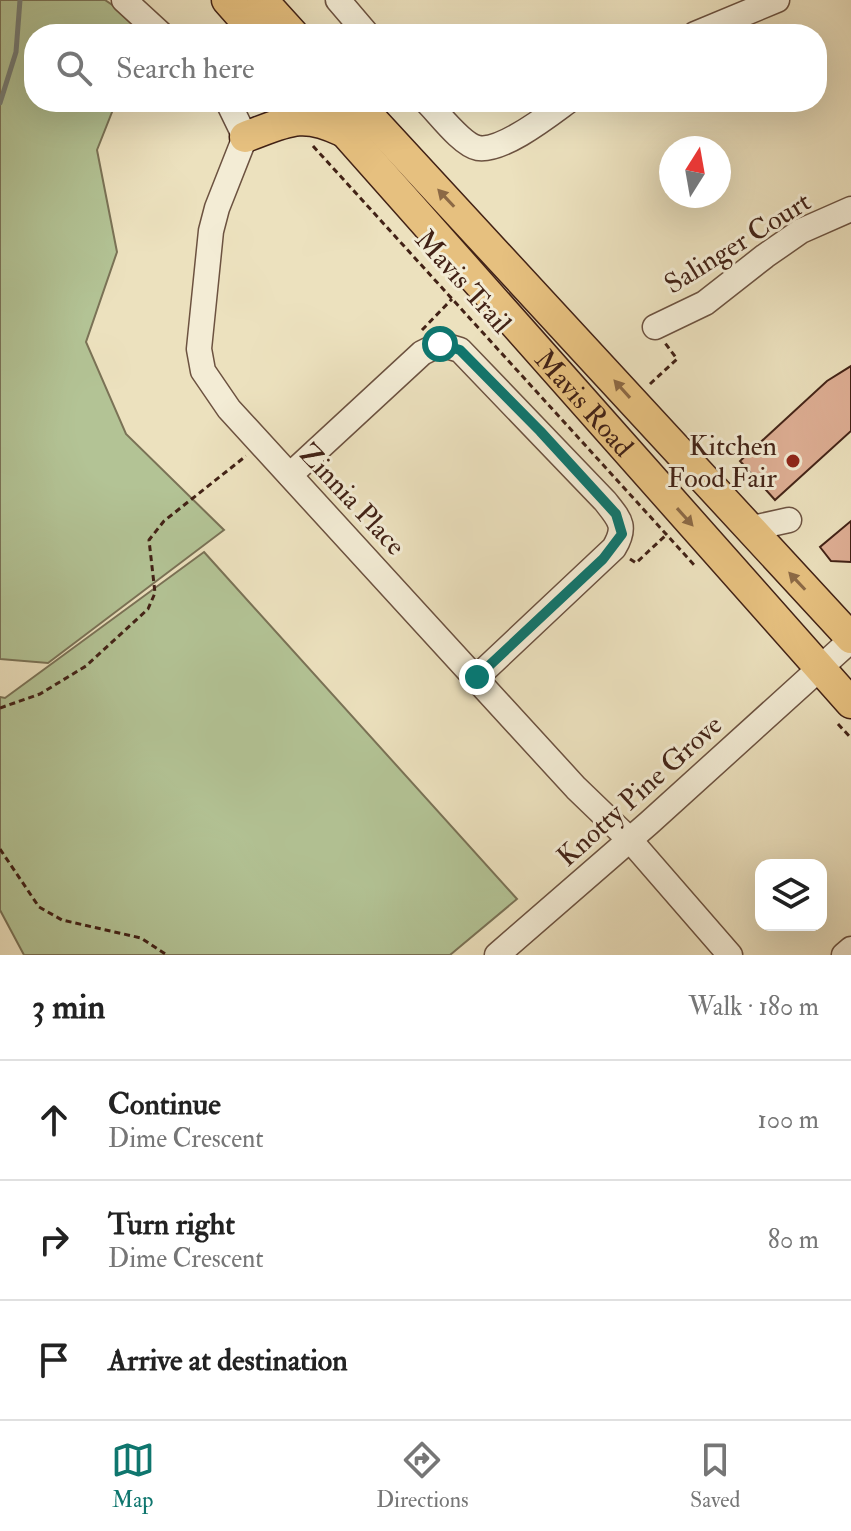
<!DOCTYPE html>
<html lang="en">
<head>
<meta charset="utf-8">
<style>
	:root { --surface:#fff; --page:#f2f2f2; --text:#222; --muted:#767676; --line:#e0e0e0; --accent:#0f766e }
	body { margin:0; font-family:"IM FELL Double Pica",serif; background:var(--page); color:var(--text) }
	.controls { position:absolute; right:24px; bottom:24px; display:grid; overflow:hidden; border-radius:16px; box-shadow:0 8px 32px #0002 }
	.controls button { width:72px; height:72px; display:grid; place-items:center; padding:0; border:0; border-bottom:2px solid var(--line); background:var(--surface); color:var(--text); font:40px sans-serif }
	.compass { position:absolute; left:659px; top:136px; width:72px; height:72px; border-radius:50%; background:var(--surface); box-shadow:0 8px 32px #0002; rotate:11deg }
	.stop { position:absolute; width:24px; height:24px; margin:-18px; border:6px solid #0f766e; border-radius:50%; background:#fff }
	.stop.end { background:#0f766e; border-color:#fff; box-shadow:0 2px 8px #0008 }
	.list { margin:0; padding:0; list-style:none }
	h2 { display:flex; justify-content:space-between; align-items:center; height:104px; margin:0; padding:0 32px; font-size:34px }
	h2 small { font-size:26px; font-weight:400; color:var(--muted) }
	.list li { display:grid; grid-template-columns:52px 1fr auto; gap:24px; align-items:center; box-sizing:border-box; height:120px; padding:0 32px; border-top:2px solid var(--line) }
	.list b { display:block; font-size:30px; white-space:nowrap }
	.list p { margin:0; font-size:26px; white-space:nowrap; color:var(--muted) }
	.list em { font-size:26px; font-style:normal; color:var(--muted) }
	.icon { flex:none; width:44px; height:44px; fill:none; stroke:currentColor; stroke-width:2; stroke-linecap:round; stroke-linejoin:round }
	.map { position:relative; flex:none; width:851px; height:955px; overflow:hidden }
	.search { position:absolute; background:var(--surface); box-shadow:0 8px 32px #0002; left:24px; right:24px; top:24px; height:88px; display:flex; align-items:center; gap:20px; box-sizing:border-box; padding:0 28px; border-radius:32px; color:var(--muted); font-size:30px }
	.sheet { height:464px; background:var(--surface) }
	nav { display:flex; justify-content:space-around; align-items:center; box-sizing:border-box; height:112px; border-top:2px solid var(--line); background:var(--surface); font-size:22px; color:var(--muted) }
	nav a { display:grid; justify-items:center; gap:4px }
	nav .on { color:var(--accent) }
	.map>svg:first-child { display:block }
	.green { fill:#b3c395; stroke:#7a7256; stroke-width:2 }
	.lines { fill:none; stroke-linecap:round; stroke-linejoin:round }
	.stream { stroke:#767e77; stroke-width:5 }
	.building { fill:#dfaf95; stroke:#422216; stroke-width:2 }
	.minor-casing { stroke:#6c5240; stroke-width:27 }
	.major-casing { stroke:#422216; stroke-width:33 }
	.path { stroke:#422216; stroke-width:3; stroke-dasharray:6 4; stroke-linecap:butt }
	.minor { stroke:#f3ecd5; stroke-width:24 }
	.major { stroke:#e6c07f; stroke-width:30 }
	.oneway { fill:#8c6945 }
	.route { stroke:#0f766e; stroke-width:10 }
	.poi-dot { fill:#8f2418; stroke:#f3ecd5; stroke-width:3 }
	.labels { text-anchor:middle; stroke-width:6; stroke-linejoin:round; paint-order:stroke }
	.street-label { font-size:28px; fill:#422216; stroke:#f3ecd5 }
	.poi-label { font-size:28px; fill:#422216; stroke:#f3ecd5; text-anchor:end }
</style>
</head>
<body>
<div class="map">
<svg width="851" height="955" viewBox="0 0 851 955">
	<rect width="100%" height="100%" fill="#ece1be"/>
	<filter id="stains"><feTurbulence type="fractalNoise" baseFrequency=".0025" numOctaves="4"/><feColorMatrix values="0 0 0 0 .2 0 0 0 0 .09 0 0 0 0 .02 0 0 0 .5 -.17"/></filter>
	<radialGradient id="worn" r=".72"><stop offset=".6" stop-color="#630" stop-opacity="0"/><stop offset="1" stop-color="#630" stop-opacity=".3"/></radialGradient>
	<g class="green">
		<path d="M0,0H105L146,28L143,34H34V102H116L97,150L117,252L86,342L126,434L224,530L48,663L0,659Z"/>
		<path d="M204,552L517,899L450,955H24L0,910V697L5,698Z"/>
	</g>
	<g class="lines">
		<path class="stream" d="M0,103L16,52L20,0"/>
	</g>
	<g class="building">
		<path d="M851,366V431L775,500L740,461L827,381Z"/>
		<path d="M851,521V562L831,561L820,547Z"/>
	</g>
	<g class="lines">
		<g class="minor-casing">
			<g id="minor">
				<path d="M124,0L161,34"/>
				<path d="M338,0L367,34"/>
				<path d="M695,34L777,0"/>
				<path d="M228,102L245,137L217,208L211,231L199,349L203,371L229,409L576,788L630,840L730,955"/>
				<path d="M427,102C439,114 462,145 478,148C502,152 548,116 567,102"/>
				<path d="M655,327L705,303L765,256L801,231L851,209"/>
				<path d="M290,475L422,353L440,344L460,350L605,501C620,520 627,526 614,548L477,677"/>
				<path d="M748,529L789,520"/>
				<path d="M497,955L649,823L851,640"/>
				<path d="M844,955L851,949"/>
			</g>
		</g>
		<g class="major-casing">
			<g id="major">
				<path d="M227,0L257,34"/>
				<path d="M262,0L293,34"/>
				<path id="s1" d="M318,102L851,703"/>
				<path d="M356,102L851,638"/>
				<path d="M245,137C286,122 301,111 342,131"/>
			</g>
		</g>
		<g class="path">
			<path d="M313,146L696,567"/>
			<path d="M422,330L452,299"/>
			<path d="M650,384L677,359L665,343"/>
			<path d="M630,559L636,563L666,535"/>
			<path d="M0,708L40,694L86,666L148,609L155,593L149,540L164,521L246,456"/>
			<path d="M838,724L851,738"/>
			<path d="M0,849L39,907L62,920L141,938L167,955"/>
		</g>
		<use href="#minor" class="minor"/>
		<use href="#major" class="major"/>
	</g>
	<defs><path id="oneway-solid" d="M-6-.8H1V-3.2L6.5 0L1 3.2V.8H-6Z" transform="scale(2)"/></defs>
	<g class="oneway">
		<use href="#oneway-solid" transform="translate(446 198) rotate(-133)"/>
		<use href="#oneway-solid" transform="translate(622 389) rotate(-132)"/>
		<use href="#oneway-solid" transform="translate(685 517) rotate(48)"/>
		<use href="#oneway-solid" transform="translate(797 581) rotate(-133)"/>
	</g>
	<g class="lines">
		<path class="route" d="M440,344L460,350L540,431L616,514L622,534L603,559L477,677"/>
	</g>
	<circle class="poi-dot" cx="793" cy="461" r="8"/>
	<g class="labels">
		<g class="street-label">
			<text transform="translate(737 242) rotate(-32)" y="10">Salinger Court</text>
			<text transform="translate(464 281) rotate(48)" y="10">Mavis Trail</text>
			<text dy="10" stroke="none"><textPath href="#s1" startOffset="402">Mavis Road</textPath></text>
			<text transform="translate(353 499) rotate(47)" y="10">Zinnia Place</text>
			<text transform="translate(639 790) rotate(-42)" y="10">Knotty Pine Grove</text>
		</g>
		<g class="poi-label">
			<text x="777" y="455">Kitchen<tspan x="777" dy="32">Food Fair</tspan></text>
		</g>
	</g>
	<rect width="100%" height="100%" filter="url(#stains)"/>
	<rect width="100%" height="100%" fill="url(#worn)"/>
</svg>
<div class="controls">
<button><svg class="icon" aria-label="layers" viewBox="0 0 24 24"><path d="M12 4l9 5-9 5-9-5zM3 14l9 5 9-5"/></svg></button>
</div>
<svg class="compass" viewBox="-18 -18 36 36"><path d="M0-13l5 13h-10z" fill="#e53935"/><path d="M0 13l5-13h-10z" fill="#767676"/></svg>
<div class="stop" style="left:440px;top:344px"></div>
<div class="stop end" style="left:477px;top:677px"></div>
<div class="search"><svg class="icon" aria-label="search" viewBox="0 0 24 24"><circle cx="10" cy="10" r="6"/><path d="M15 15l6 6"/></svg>Search here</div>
</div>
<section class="sheet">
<h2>3 min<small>Walk · 180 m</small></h2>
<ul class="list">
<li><svg class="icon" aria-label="ahead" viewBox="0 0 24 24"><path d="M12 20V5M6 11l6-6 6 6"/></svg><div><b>Continue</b><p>Dime Crescent</p></div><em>100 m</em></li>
<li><svg class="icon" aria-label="right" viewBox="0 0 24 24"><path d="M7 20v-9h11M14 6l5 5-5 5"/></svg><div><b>Turn right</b><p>Dime Crescent</p></div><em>80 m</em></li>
<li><svg class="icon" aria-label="arrive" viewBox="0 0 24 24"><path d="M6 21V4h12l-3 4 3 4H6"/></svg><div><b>Arrive at destination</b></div></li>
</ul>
</section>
<nav>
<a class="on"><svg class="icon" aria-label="map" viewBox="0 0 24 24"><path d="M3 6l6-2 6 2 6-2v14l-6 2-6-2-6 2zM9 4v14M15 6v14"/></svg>Map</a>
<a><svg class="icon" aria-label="directions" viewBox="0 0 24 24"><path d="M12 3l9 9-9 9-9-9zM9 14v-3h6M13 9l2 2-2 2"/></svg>Directions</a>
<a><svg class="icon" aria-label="saved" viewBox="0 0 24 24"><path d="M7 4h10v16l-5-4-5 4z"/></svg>Saved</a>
</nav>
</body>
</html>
